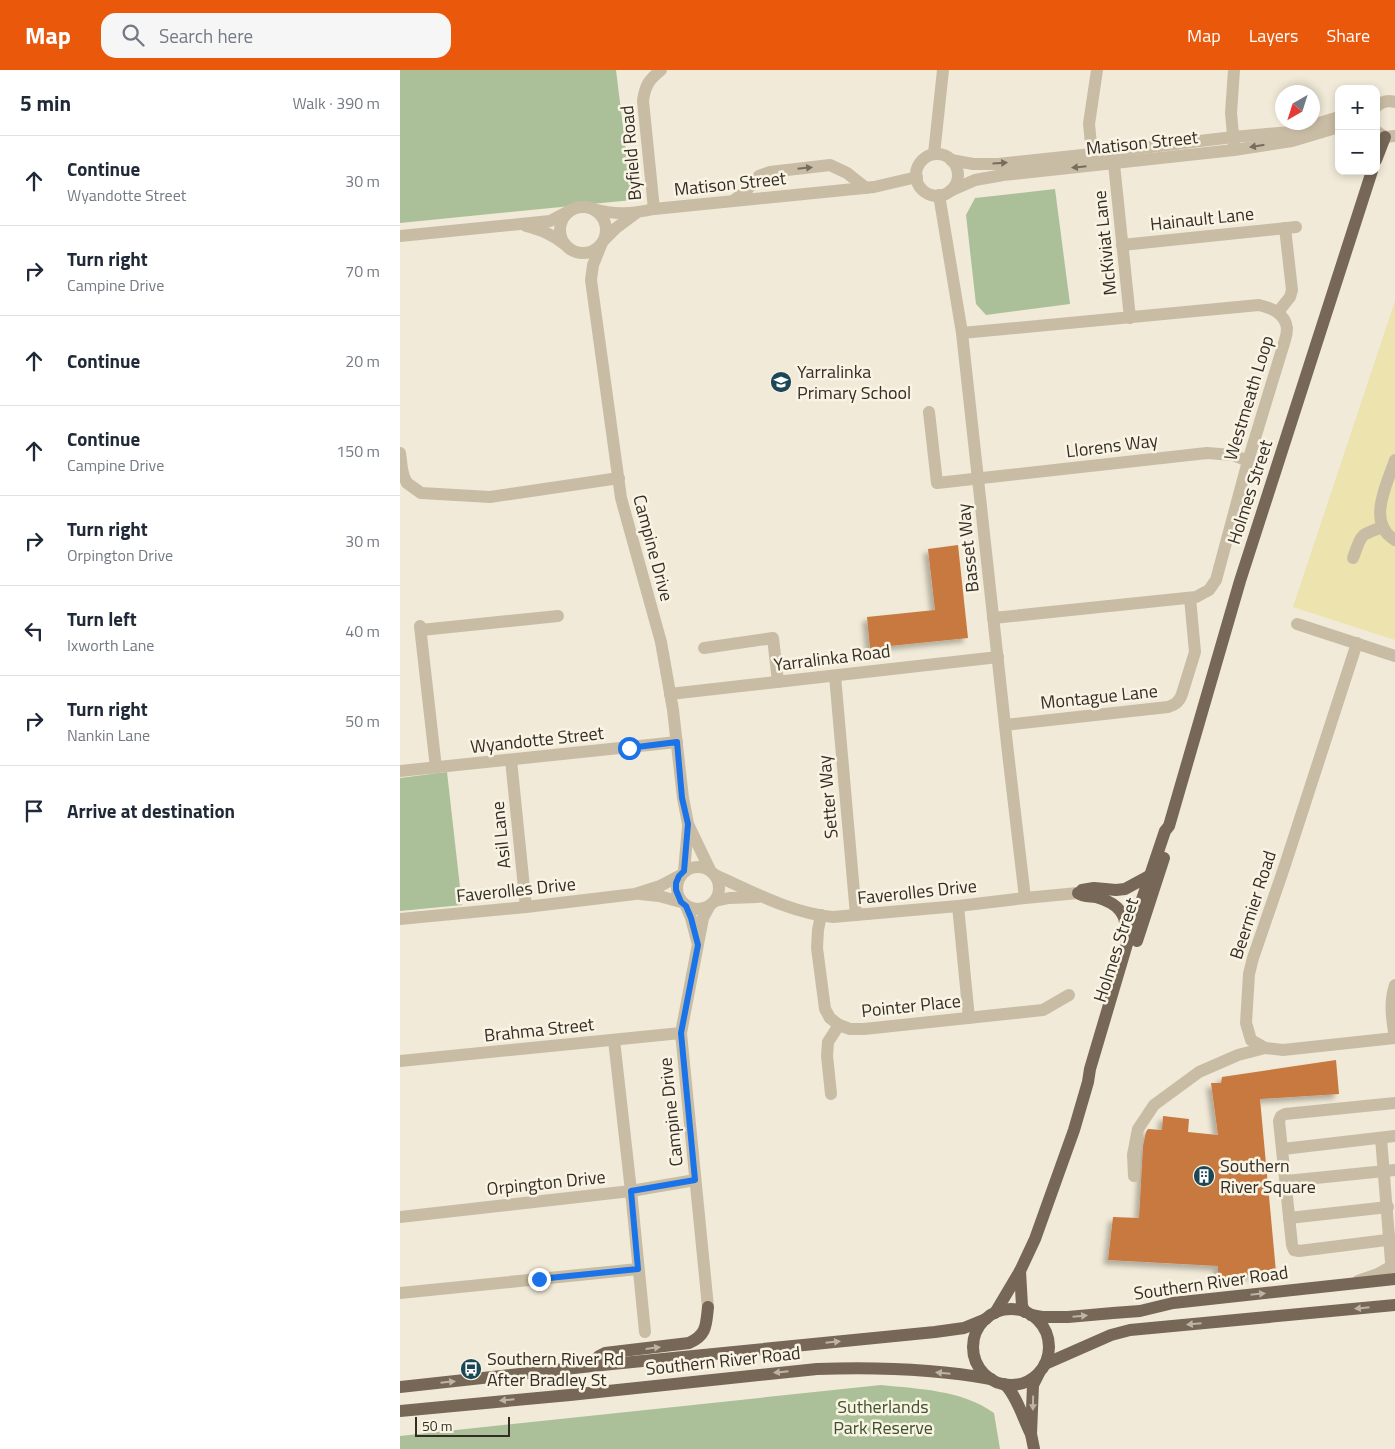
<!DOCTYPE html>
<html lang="en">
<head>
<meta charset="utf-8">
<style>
	:root { --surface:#fff; --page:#f6f6f7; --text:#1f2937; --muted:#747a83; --line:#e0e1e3; --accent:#ea580c }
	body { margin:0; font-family:"Titillium Web",sans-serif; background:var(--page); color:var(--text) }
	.controls { position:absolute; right:15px; top:15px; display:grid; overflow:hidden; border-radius:10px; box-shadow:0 2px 8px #0003 }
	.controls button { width:45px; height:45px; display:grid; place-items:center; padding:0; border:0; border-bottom:1px solid var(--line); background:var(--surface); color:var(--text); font:25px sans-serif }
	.compass { position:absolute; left:875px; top:15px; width:45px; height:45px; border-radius:50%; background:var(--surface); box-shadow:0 2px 8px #0003; rotate:219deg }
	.scale { position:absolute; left:15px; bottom:12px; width:95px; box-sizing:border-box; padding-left:5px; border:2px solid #342d26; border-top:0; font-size:14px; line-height:18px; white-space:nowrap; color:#342d26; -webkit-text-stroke:4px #f9f3e4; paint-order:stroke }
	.stop { position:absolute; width:15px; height:15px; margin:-11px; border:4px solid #1a73e8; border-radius:50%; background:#fff }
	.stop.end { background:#1a73e8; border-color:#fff; box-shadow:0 1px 5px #0008 }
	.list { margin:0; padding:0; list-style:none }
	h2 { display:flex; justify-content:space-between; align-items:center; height:65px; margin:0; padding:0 20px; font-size:21px }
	h2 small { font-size:16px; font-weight:400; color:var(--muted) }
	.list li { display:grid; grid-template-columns:32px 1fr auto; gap:15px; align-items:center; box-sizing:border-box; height:90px; padding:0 20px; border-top:1px solid var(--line) }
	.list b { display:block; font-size:19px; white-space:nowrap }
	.list p { margin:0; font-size:16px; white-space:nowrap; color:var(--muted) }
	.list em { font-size:16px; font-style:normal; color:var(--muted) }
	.icon { flex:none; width:28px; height:28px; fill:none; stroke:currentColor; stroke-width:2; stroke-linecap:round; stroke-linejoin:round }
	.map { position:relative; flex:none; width:995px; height:1379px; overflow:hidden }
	header { display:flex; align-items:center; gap:30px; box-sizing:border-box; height:70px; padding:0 25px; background:var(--accent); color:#fff }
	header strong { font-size:24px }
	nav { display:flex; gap:28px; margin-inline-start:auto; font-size:18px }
	.search { width:350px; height:45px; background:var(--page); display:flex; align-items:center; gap:12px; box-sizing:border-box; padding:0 18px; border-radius:15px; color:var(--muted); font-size:19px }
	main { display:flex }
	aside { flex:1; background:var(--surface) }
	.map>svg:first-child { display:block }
	.green { fill:#abc098 }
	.sand { fill:#ede3ae }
	.building { fill:#c77940; filter:url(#shadow) }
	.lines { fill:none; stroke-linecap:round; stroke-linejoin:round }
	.minor { stroke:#c9bca4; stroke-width:12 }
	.major { stroke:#766757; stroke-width:12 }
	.oneway { fill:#776d5f }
	.oneway2 { fill:#beb4a5 }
	.route { stroke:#1a73e8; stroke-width:6 }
	.labels { text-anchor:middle; stroke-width:5; stroke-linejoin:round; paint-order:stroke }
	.street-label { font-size:18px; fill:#342d26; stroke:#f9f3e4 }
	.poi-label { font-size:18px; fill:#342d26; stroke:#f9f3e4; text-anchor:start }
	.park-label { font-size:18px; fill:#3c522a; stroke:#f9f3e4 }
</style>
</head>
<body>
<header>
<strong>Map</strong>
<div class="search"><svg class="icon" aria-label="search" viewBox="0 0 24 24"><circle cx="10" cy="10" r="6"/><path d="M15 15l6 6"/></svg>Search here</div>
<nav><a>Map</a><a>Layers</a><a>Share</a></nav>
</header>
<main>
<aside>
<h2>5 min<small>Walk · 390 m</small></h2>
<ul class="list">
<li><svg class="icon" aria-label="ahead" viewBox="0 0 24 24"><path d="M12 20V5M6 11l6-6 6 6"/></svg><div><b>Continue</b><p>Wyandotte Street</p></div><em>30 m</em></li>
<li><svg class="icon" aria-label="right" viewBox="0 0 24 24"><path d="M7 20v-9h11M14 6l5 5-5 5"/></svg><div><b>Turn right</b><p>Campine Drive</p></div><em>70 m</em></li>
<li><svg class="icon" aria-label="ahead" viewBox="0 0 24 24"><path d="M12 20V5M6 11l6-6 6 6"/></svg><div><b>Continue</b></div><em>20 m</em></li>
<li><svg class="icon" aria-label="ahead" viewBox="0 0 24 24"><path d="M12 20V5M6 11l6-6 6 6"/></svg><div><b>Continue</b><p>Campine Drive</p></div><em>150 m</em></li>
<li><svg class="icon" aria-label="right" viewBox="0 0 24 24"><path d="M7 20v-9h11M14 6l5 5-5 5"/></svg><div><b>Turn right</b><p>Orpington Drive</p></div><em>30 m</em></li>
<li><svg class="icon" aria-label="left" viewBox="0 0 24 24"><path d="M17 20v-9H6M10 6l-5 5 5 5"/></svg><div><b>Turn left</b><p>Ixworth Lane</p></div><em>40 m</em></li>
<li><svg class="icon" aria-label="right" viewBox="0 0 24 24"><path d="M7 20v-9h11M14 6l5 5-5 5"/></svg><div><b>Turn right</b><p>Nankin Lane</p></div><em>50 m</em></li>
<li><svg class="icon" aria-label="arrive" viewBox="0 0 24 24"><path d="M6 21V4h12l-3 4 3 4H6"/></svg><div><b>Arrive at destination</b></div></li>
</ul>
</aside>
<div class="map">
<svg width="995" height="1379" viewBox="0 0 995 1379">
	<defs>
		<filter id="shadow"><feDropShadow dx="-4.5" dy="4.5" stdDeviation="2.5" flood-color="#0004"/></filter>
	</defs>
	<rect width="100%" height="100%" fill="#f1ead8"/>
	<g class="green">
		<path d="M0,0H216L232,130L0,153Z"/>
		<path d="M655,119L670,234L586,245L576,234L566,145L575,128Z"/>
		<path d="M47,702L62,835L0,841V708Z"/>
		<path d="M481,1315C519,1319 562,1320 594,1343L600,1379H0V1366Z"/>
	</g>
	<path class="sand" d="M995,231V570L893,537Z"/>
	<g class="building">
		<path d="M558,475L568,568L470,578L467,547L535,540L528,479Z"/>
		<path d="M936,990L939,1024L860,1029L876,1202L818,1208V1196L708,1190L713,1147L739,1148L743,1076L746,1062L748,1059L762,1060L763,1046L789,1049L788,1062L818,1065L811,1013H821L822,1007Z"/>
	</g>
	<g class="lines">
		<g class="minor">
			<path d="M976,37C981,32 988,30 995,32"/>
			<path d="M976,61L985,67L995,66"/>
			<path d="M834,75L831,43L834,0"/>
			<path d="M534,84L543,0"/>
			<path d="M692,84L689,54L697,0"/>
			<circle cx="537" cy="105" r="21"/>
			<path d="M551,90L573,94H598L692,84L833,67L890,62L939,47"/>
			<path d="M714,94L730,248"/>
			<path d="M550,121L575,110L603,105L834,80L892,71L939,57"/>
			<path d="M539,125L562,263L608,683L625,828"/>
			<path d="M333,131L345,122L359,106L370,102L430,95L447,103L466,118"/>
			<circle cx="183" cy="160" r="23"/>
			<path d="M193,139C215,145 231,144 254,139L474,117L517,107"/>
			<path d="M254,139L243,31C245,15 249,10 261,0"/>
			<path d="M126,156C141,160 152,164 164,174"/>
			<path d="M0,166L150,151L171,140"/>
			<path d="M204,170L216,158L235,144"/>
			<path d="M201,175L193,195L191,210L221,428L261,572L273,640L283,728L288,754L310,800"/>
			<path d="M722,175L896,157"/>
			<path d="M878,242L890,227L892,220L885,158"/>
			<path d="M562,263L859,235C871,238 885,243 887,258C887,261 886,267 885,270L848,391L816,510L809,520L796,527L593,548"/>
			<path d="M529,342L537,413L807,383L833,385L848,391"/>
			<path d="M0,383L2,399L4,407L7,413L21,423L90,427L219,408"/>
			<path d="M995,390C987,414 966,453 995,470"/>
			<path d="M953,488C962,464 959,465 983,457"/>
			<path d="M897,554L995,586"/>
			<path d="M20,556L36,698"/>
			<path d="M21,560L158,546"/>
			<path d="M957,573L884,798L853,888L849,904L846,953L851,970L865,978L883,980L995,968"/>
			<path d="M304,578L373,568L378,612"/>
			<path d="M435,606L456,845"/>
			<path d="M270,624L598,587"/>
			<path d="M605,655L768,637C775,635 780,631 782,624L795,582L790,528"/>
			<path d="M111,690L126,837"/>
			<path d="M0,701L277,672"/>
			<circle cx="298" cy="818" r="21"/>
			<path d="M284,801L288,757"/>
			<path d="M315,805C353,822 391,843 433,847L558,836L625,828L678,823"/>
			<path d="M240,824L259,826L281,832"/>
			<path d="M315,831L329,828L358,827"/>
			<path d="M286,836L291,848L297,871"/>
			<path d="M558,836L569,948"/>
			<path d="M421,845L418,860L417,878L425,939L430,948L439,955L450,959H464L643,940L669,925"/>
			<path d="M0,849L126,837L235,824L260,816L279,806"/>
			<path d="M995,968C992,949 989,933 995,915"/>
			<path d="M214,970L231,1121L245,1262"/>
			<path d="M0,991L281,963"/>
			<path d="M431,1024L427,986L428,972L439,955"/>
			<path d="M995,1033L885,1044L881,1046L879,1051L892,1175L894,1180L899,1181L995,1169"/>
			<path d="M981,1068L991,1192L992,1196L995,1198"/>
			<path d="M883,1079L995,1066"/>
			<path d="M734,1106L733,1085L738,1059L754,1035L799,1002L838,985L865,978"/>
			<path d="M886,1111L995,1100"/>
			<path d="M0,1147L231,1121L295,1110"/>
			<path d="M889,1148L988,1137"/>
			<path d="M958,1211L978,1204L992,1196"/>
			<path d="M0,1223L238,1199"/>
			<path d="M308,1237L281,963L303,848L310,835"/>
		</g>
		<g class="major">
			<path d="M976,90L985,67"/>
			<path d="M682,820L694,818L716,820L725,819L749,806"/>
			<path d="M678,823C683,827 690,826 696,827C717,833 730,844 724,867"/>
			<path d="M737,871L764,788"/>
			<path d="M620,1201L622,1236L625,1242"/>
			<circle cx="611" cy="1277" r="38"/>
			<path d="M595,1243L620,1201L635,1169L674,1060L688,1012L690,999L727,874L765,761L769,756L840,511L972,101"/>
			<path d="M631,1245L642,1247H668L713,1243L740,1241L773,1233L995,1209"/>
			<path d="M645,1294L711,1265L730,1260L995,1235"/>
			<path d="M192,1296L199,1286L205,1283L289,1273C307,1265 306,1255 308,1237"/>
			<path d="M604,1314C616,1323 624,1351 631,1364"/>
			<path d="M0,1317L192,1296L535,1262L564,1258L586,1249"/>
			<path d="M0,1341L170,1325L417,1299C473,1297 536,1299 591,1309"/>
			<path d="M634,1379L631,1364L633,1315L639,1303"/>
		</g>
	</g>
	<defs><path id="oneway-solid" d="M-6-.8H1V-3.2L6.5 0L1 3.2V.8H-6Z" transform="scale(1.25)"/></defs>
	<g class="oneway">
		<use href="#oneway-solid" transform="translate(857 76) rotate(171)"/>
		<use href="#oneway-solid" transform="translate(600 93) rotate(-4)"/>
		<use href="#oneway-solid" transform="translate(679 97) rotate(174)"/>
		<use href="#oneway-solid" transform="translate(405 98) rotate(-6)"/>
	</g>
	<g class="oneway2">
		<use href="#oneway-solid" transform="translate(858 1224) rotate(-6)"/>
		<use href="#oneway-solid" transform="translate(962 1238) rotate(174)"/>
		<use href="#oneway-solid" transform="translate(680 1246) rotate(-5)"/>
		<use href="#oneway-solid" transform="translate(794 1254) rotate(175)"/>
		<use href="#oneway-solid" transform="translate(433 1272) rotate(-6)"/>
		<use href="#oneway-solid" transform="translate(253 1278) rotate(-7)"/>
		<use href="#oneway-solid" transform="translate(381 1302) rotate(174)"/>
		<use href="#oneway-solid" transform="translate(543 1303) rotate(-175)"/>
		<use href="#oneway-solid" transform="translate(48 1312) rotate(-6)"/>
		<use href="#oneway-solid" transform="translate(107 1330) rotate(175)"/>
		<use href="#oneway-solid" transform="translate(633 1333) rotate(91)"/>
	</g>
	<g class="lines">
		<path class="route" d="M139,1209L238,1199L231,1121L295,1110L281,963L298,875L291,848L286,836L281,832L276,820V813L279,806L284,801L288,754L282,728L277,672L229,678"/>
	</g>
	<defs>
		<g id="school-disc" transform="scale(1.125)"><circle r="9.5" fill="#1b4756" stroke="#f9f3e4"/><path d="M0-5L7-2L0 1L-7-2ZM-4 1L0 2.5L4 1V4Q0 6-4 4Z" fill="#fff"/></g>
		<g id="building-disc" transform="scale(1.125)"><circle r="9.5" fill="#1b4756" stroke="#f9f3e4"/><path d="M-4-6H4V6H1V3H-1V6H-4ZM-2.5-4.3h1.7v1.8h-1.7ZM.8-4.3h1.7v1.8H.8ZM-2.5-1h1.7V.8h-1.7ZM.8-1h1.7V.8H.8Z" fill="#fff"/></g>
		<g id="bus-disc" transform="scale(1.125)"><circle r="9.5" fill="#1b4756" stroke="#f9f3e4"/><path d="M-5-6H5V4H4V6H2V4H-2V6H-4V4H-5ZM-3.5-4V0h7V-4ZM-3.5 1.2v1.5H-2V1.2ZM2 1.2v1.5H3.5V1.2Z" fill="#fff"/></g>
	</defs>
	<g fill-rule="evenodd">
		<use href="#school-disc" x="381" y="312"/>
		<use href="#building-disc" x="804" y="1106"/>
		<use href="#bus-disc" x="71" y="1299"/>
	</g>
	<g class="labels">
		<g class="street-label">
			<text transform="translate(742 73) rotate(-6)" y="6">Matison Street</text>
			<text transform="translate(231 83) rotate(-95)" y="6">Byfield Road</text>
			<text transform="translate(330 114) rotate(-6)" y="6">Matison Street</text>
			<text transform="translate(802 149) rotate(-6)" y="6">Hainault Lane</text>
			<text transform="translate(705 173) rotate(-96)" y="6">McKiviat Lane</text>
			<text transform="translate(849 328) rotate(-73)" y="6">Westmeath Loop</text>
			<text transform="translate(712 376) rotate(-7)" y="6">Llorens Way</text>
			<text transform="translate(850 422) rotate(-72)" y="6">Holmes Street</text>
			<text transform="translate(253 478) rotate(75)" y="6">Campine Drive</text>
			<text transform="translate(568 478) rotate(-96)" y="6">Basset Way</text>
			<text transform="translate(432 588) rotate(-7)" y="6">Yarralinka Road</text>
			<text transform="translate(699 627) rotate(-6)" y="6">Montague Lane</text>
			<text transform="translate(137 670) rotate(-6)" y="6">Wyandotte Street</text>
			<text transform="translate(428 727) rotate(-95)" y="6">Setter Way</text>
			<text transform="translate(101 765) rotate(-96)" y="6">Asil Lane</text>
			<text transform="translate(116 820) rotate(-6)" y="6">Faverolles Drive</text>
			<text transform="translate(517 822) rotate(-6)" y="6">Faverolles Drive</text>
			<text transform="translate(853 835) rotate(-72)" y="6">Beermier Road</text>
			<text transform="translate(716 880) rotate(-72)" y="6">Holmes Street</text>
			<text transform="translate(511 936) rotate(-6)" y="6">Pointer Place</text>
			<text transform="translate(139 960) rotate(-6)" y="6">Brahma Street</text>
			<text transform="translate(271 1042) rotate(-96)" y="6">Campine Drive</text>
			<text transform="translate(146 1113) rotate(-6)" y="6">Orpington Drive</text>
			<text transform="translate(811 1213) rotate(-8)" y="6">Southern River Road</text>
			<text transform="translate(323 1291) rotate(-6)" y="6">Southern River Road</text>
		</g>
		<g class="poi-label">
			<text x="397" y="308">Yarralinka<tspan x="397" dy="21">Primary School</tspan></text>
			<text x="820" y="1102">Southern<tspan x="820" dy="21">River Square</tspan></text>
			<text x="87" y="1295">Southern River Rd<tspan x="87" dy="21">After Bradley St</tspan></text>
		</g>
		<g class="park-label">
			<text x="483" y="1343">Sutherlands<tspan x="483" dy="21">Park Reserve</tspan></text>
		</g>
	</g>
</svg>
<div class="controls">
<button>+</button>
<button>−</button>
</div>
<svg class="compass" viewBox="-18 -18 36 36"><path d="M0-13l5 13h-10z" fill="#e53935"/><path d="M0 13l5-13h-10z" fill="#747a83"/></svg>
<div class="scale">50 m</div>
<div class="stop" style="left:229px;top:678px"></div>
<div class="stop end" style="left:139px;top:1209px"></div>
</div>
</main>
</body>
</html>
